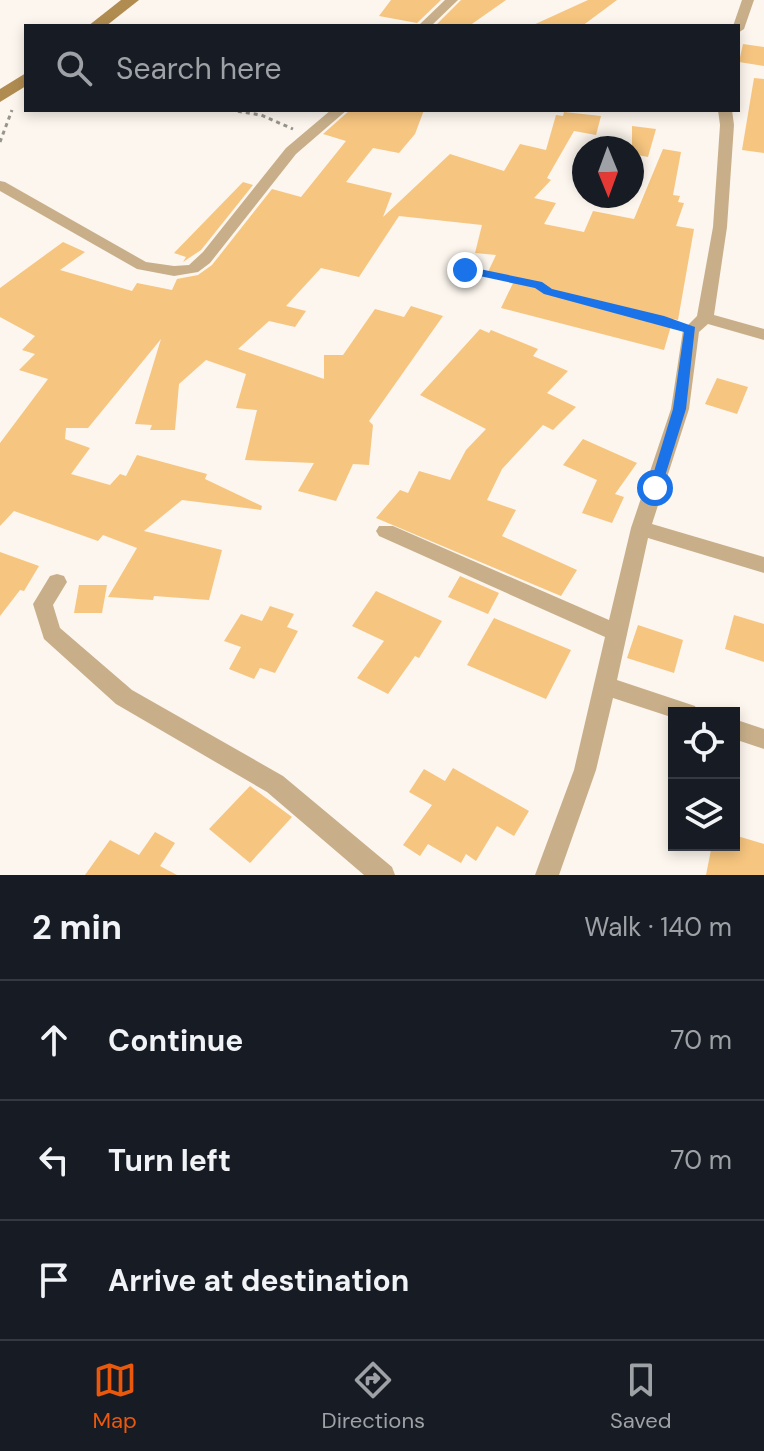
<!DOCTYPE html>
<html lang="en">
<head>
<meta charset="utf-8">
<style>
	:root { --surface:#171b24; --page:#242831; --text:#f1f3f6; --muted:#9ea1a6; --line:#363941; --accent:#ea580c }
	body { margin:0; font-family:"DM Sans",sans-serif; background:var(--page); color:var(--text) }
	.controls { position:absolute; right:24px; bottom:24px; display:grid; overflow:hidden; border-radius:0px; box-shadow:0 4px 12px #0003 }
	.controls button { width:72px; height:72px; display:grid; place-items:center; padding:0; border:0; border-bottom:2px solid var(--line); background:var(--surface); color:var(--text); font:40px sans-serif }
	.compass { position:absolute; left:572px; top:136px; width:72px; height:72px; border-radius:50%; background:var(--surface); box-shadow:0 4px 12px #0003; rotate:179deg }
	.stop { position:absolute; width:24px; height:24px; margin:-18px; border:6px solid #1a73e8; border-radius:50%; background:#fff }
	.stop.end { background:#1a73e8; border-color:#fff; box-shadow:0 2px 8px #0008 }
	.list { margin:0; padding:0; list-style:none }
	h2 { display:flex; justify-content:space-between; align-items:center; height:104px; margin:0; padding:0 32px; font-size:34px }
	h2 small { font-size:26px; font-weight:400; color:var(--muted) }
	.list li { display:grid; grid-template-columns:52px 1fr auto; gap:24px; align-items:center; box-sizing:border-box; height:120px; padding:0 32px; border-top:2px solid var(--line) }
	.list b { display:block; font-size:30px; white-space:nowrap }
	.list em { font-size:26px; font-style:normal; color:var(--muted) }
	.icon { flex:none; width:44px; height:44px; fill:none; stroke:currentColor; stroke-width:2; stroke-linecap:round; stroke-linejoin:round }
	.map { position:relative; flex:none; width:764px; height:875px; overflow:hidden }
	.search { position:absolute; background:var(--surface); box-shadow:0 4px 12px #0003; left:24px; right:24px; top:24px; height:88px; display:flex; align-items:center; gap:20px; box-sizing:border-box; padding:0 28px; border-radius:0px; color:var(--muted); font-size:30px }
	.sheet { height:464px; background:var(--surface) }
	nav { display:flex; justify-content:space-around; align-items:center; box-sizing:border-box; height:112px; border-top:2px solid var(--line); background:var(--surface); font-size:22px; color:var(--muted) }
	nav a { display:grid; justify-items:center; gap:4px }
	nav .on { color:var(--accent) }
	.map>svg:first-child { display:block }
	.building { fill:#f6c57f }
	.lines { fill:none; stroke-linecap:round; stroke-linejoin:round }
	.path-far1 { stroke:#97938d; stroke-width:3; stroke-dasharray:4 4; stroke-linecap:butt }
	.path { stroke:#97938d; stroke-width:4; stroke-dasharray:6 6; stroke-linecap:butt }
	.street { fill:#c8af8a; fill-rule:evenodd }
	.secondary { fill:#b08c51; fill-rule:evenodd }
	.route { fill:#1a73e8 }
</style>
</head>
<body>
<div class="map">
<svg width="764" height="875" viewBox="0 0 764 875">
	<rect width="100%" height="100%" fill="#fcf6ee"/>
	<g class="building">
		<path d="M391,0H441L417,23L379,16Z"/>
		<path d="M461,0H506L469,26H435Z"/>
		<path d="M588,0H617L582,26H531Z"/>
		<path d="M743,44L764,47V66L739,62Z"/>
		<path d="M754,78L764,79V153L742,150Z"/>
		<path d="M350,110H424L415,134L399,153L373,148L346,182L392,193L383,217L450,154L504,171L520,144L546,150L556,115L563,116L564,112L601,116L596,135L574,131L547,178L551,180L534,198L556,203L544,224L584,232L593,211L634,219L663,149L681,152L673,195L680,196L678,202L684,203L676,226L694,229L678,320L673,319L664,350L501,308L515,279L488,272L496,255L475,253L482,225L399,216L359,277L321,268L286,306L306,311L295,327L269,321L238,349L324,379V355H343L375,309L404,317L411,306L443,316L369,421L373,425L369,465L353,464L336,501L298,491L314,463L245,460L257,410L236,408L246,374L206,360L179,384L175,430H150L152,425L135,424L161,339L88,428H66L65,439L90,448L71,474L110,485L120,474L126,476L137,455L207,474L205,479L262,506L261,510L182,500L144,531L222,550L209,600L154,596L153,600L108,597L137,548L103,535L98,541L14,511L0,526V443L48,379L19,370L35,354L22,350L35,336L0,317V288L63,242L85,252L60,270L132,291L137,283L172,290L177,279L198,275L212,265L272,189L301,197L346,141L323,134Z"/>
		<path d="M632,126L656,129L648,157L632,154Z"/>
		<path d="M243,182L253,185L201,250L183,262L186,257L174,253Z"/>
		<path d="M480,329L489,333L491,330L538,349L533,356L568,371L547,393L576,407L553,430L543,425L502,469L487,500L516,510L502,536L577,570L561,596L376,518L400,490L408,493L419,471L450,480L466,450L486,429L420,395Z"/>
		<path d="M717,378L748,387L737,414L705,404Z"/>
		<path d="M583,439L637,463L615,494L624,497L612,523L582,513L597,480L563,465Z"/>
		<path d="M0,552L39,566L24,591L20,590L0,616Z"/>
		<path d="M460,576L499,593L488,614L448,597Z"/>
		<path d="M79,585H107L102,613H74Z"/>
		<path d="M376,591L442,621L419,658L415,656L388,694L357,678L384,641L352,626Z"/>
		<path d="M270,606L294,614L287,627L298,631L275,673L260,668L254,679L229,669L241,647L224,641L241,614L262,621Z"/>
		<path d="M734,615L764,624V662L725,649Z"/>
		<path d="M494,618L571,650L546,699L467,665Z"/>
		<path d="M638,625L683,640L674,673L627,658Z"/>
		<path d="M453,768L529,811L514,836L497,826L476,861L466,854L461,863L428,844L420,856L403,845L432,805L409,792L424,769L445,781Z"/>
		<path d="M250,786L292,817L250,863L209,829Z"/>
		<path d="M155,832L175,843L160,866L177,875H85L110,840L139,855Z"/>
		<path d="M734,835L764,844V875H706L712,845H734Z"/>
	</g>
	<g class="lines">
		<g class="path-far1">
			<path d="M230,110L261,115L293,129"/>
			<path d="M0,142L12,110"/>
		</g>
		<path class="path" d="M465,270L538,285L548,292L673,323"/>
		<g class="street">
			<path d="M445,0H458L431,26H418Z"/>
			<path d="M742,0H754L744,29L738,33V26H733Z"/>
			<path d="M331,110H347L296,154L210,263L198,272L174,276L137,269L0,191V181L5,182L146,262L174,266L189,265L203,252L286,148Z"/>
			<path d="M718,110H732L734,125L727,227L714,315L764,329V340L708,324L699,332L689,409L652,524L764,557V573L648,538L617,680L695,706L698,713H674V718L613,698L596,770L559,875H535L574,770L605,637L379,536L376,531L379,526H393L609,620L631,528L671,409L683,330L697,316L713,227L720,125Z"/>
			<path d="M57,574L64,576L67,582L53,605L60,628L132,690L283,776L392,867L395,875H364L267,792L116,704L44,639L33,604L50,576Z"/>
			<path d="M734,719L764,729V749L734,739Z"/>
		</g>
		<g class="secondary">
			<path d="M121,0H139L106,26H88Z"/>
			<path d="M26,73V86L0,102V89Z"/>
		</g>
	</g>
	<path class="route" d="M465,266L542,282L552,289L664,316L695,327L686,409L660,492H651L649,488L673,409L684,332L544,294L535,288L461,272Z"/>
</svg>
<div class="controls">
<button><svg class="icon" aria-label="locate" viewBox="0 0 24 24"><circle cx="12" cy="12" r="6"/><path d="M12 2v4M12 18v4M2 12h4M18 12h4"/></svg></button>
<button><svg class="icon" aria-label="layers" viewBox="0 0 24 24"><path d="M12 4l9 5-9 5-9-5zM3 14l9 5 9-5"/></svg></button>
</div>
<svg class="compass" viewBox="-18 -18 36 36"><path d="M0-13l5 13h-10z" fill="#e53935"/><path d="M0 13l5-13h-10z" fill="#9ea1a6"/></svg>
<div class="stop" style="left:655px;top:488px"></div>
<div class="stop end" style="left:465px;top:270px"></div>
<div class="search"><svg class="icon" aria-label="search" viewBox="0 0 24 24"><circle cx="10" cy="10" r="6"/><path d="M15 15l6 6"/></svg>Search here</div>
</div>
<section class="sheet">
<h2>2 min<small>Walk · 140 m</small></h2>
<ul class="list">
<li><svg class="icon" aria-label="ahead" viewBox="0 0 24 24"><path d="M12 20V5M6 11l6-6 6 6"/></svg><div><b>Continue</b></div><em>70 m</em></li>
<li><svg class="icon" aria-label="left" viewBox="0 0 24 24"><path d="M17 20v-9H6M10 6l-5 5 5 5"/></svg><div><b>Turn left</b></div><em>70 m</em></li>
<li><svg class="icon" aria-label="arrive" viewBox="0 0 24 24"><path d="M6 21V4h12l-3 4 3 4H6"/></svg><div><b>Arrive at destination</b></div></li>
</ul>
</section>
<nav>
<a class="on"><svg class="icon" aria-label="map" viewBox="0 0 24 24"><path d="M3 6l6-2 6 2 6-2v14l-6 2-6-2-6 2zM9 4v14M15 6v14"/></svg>Map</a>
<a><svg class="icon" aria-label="directions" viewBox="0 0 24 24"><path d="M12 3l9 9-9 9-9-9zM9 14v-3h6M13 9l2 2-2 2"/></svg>Directions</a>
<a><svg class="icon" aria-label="saved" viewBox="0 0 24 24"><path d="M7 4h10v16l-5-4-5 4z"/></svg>Saved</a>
</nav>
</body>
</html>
